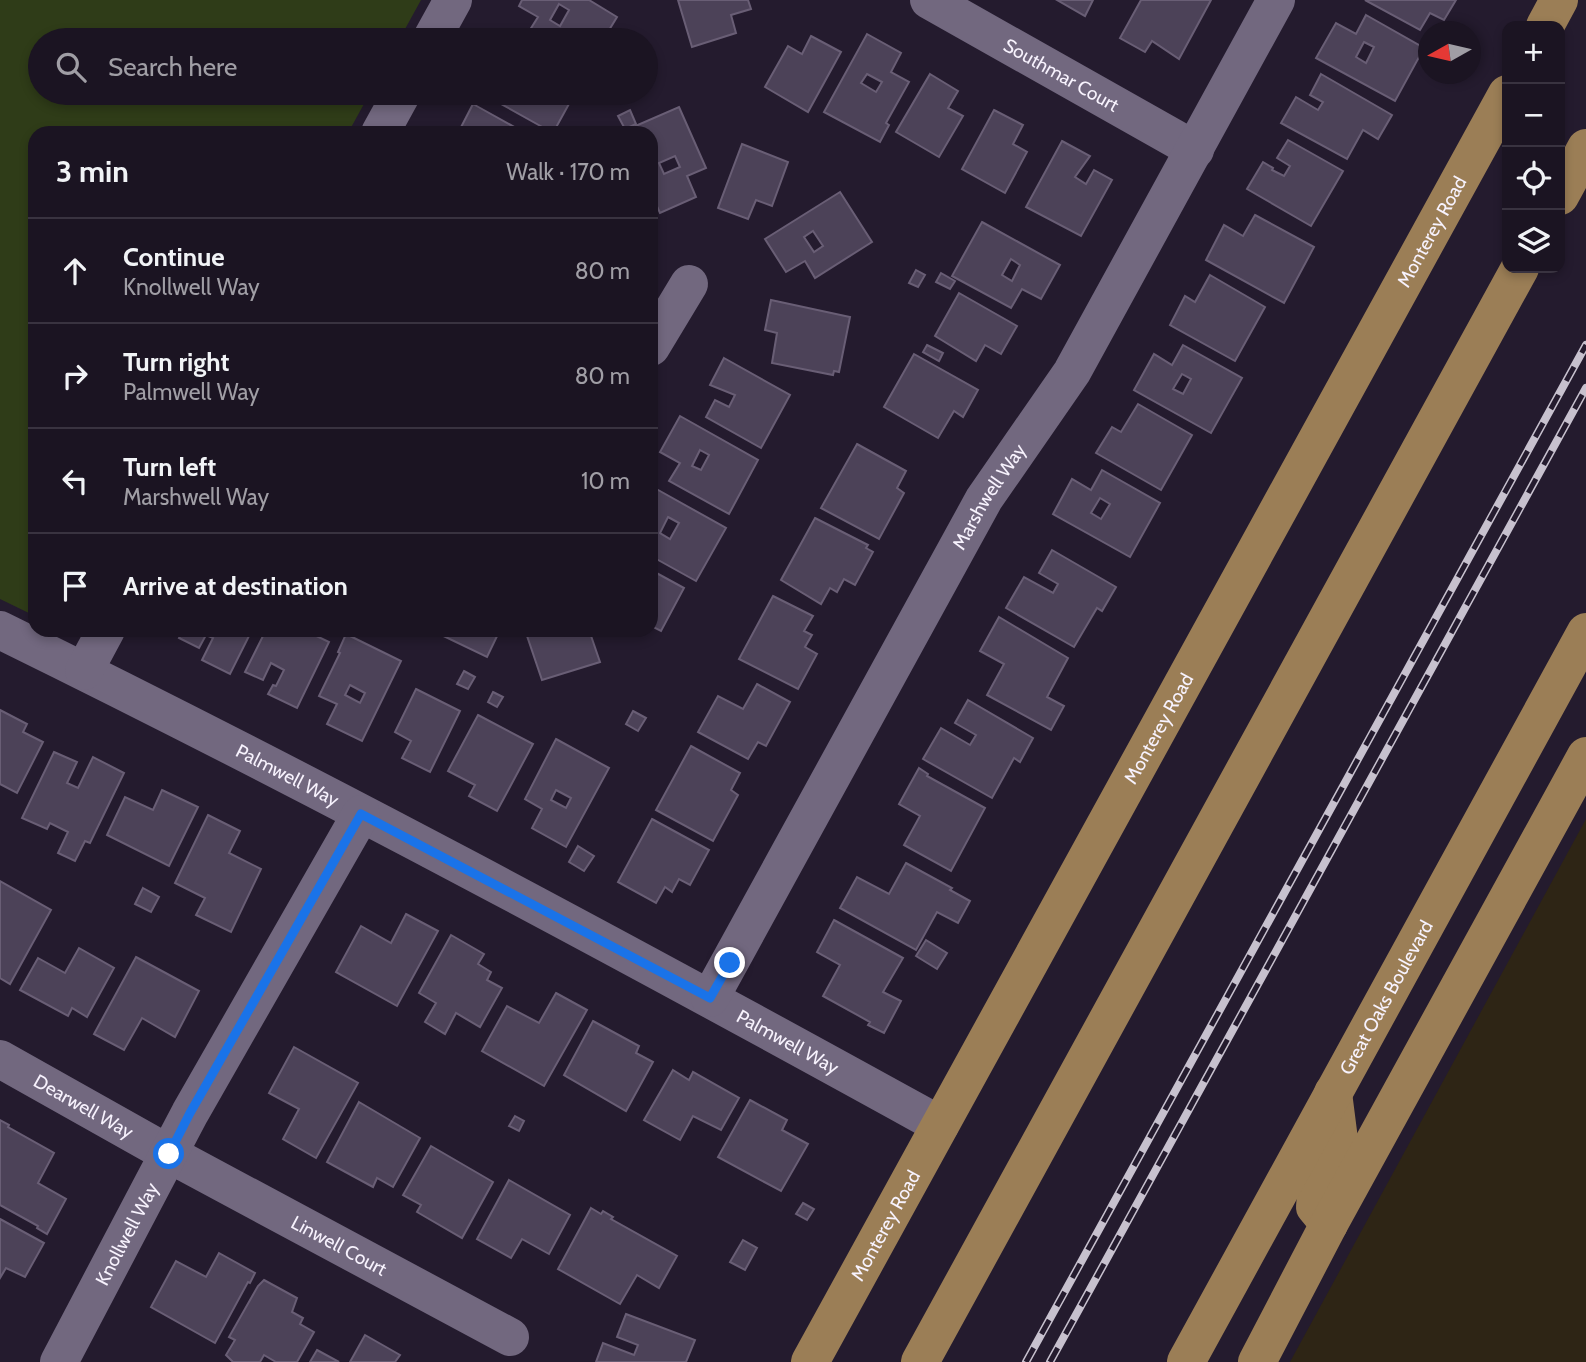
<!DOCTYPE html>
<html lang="en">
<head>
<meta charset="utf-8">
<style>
	:root { --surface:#1b1422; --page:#241d2a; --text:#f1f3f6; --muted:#a09ea5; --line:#393340 }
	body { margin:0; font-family:Cabin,sans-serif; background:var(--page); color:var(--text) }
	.controls { position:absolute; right:21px; top:21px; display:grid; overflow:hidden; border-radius:14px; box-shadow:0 4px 10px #0003 }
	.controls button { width:63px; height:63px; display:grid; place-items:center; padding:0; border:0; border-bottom:2px solid var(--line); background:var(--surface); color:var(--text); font:35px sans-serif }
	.compass { position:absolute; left:1418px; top:21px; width:63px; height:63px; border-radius:50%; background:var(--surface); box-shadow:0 4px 10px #0003; rotate:262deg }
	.stop { position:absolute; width:21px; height:21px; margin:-16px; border:5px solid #1a73e8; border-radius:50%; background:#fff }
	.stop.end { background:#1a73e8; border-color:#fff; box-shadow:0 2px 7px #0008 }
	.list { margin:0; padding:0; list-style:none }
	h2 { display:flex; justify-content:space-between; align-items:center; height:91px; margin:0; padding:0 28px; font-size:30px }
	h2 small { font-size:23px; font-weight:400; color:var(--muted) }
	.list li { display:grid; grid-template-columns:46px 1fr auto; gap:21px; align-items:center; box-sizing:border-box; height:105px; padding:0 28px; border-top:2px solid var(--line) }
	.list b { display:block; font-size:26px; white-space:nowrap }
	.list p { margin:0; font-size:23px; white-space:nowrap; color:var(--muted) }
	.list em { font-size:23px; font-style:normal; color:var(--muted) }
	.icon { flex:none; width:38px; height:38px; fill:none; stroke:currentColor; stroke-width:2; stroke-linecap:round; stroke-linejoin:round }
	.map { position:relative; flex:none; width:1586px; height:1362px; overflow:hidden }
	.search { position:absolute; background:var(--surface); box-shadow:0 4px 10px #0003; left:28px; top:28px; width:630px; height:77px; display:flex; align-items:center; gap:18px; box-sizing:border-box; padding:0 24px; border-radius:38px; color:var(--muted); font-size:26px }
	.panel { position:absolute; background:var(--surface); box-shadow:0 4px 10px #0003; left:28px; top:126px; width:630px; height:511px; border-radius:21px }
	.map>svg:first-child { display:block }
	.commercial { fill:#2e2515 }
	.green { fill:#2f3c18 }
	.building { fill:#4c4258; stroke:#695e75; stroke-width:2; fill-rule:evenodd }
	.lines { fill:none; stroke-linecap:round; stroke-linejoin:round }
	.minor { stroke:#72687f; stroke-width:38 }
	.major { stroke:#9b7e56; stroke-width:38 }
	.rail-casing { stroke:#c7c1ce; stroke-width:8 }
	.rail { stroke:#241b2e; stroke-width:5; stroke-dasharray:16; stroke-linecap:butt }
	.route { stroke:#1a73e8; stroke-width:9 }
	.labels { text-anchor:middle; stroke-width:6; stroke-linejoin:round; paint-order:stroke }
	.street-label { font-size:19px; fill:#f7f2fd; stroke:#241b2e }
</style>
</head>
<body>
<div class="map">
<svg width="1586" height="1362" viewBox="0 0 1586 1362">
	<rect width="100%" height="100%" fill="#241b2e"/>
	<path class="commercial" d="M1586,819V1362H1290Z"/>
	<path class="green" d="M0,0H421L399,40H40V93H370L348,133H35V616L0,599Z"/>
	<g class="building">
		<path d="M522,0H589L617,17L603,40H540L528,33L538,17L519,6ZM559,4L569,10L560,26L550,20Z"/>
		<path d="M678,0H748L751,9L731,15L736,33L692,47Z"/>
		<path d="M1057,0H1093L1085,16Z"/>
		<path d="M1141,0H1211L1179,59L1152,41L1145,52L1120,38Z"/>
		<path d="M1365,0H1456L1444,20L1430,13L1420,30Z"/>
		<path d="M1366,15L1424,48L1395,101L1316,58L1336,23L1356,34ZM1364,42L1374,47L1366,63L1356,57Z"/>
		<path d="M867,34L901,53L891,72L909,82L886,123L889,125L880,142L824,112ZM867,74L882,82L876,92L861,83Z"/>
		<path d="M811,36L841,52L808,112L765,87L788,46L802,54Z"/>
		<path d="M930,74L958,91L948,108L963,116L939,157L896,132Z"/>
		<path d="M1321,74L1392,115L1378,139L1363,130L1347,159L1281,123L1296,97L1318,110L1323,102L1310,95Z"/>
		<path d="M498,93H575L553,133L494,100Z"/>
		<path d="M473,104L525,133H458Z"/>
		<path d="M679,107L706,168L687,176L696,197L660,213L651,193V133L624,131ZM675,156L680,167L664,174L659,163Z"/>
		<path d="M630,110L636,124L625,129L618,116Z"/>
		<path d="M994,110L1023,125L1013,144L1027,152L1005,193L962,169Z"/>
		<path d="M1288,140L1343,171L1311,226L1247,189L1263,162L1273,168L1272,170L1284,176L1290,166L1277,158Z"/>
		<path d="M1062,141L1090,156L1075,177L1086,184L1094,170L1112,180L1081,236L1026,207Z"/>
		<path d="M742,144L788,162L772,206L756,200L748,219L718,208Z"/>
		<path d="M840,192L872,242L815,278L805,261L786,272L765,239ZM813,231L823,246L814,252L804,237Z"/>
		<path d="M1255,215L1314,247L1284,303L1206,260L1224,225L1243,236Z"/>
		<path d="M982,222L1060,265L1041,299L1022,289L1011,308L952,276ZM1011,259L1020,265L1012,281L1002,275Z"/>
		<path d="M916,270L925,275L918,287L909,283Z"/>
		<path d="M941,273L955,281L950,289L936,282Z"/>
		<path d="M1210,275L1265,307L1235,361L1170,325L1185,296L1195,302Z"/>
		<path d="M959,293L1017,326L1001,354L985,345L976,361L935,336Z"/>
		<path d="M771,300L850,317L839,372L834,371L833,375L772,363L777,333L765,330Z"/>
		<path d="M927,345L943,353L939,361L923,352Z"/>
		<path d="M1183,345L1242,378L1211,433L1134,390L1154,354L1172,365ZM1182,374L1191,379L1183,394L1173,389Z"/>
		<path d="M914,354L978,390L963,417L954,411L938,438L884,407Z"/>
		<path d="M724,358L790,395L761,448L706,417L715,400L729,407L735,395L710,385Z"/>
		<path d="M1138,404L1192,435L1161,490L1096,453L1112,427L1121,432Z"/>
		<path d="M680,416L758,460L729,514L669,481L680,463L660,452ZM700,450L709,455L701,470L692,466Z"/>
		<path d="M857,444L906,471L897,488L904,493L879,539L821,508Z"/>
		<path d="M1102,470L1160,503L1130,557L1053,514L1072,479L1091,490ZM1100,498L1110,504L1101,519L1091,513Z"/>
		<path d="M651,486L726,528L696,581L651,556ZM668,517L679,523L670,539L660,533Z"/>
		<path d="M815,518L868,545L866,548L873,552L855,585L844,579L837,592L830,588L821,604L781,580Z"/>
		<path d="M1052,550L1116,587L1102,611L1097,608L1074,647L1006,608L1024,577L1053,593L1058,584L1039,573Z"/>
		<path d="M651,570L684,588L661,631L651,626Z"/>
		<path d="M773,596L813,616L804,631L812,635L805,647L817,654L798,689L739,659Z"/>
		<path d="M999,617L1068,658L1047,697L1064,706L1051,730L987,695L1004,664L980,651Z"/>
		<path d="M183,630H252L230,674L202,660L213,638L206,635L199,648L179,638Z"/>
		<path d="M266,630H304L329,642L297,708L268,694L273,685L276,686L284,670L271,663L263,680L245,672Z"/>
		<path d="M431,630H500L487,657Z"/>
		<path d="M525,630H589L600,662L542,680Z"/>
		<path d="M346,634L401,661L362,741L327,724L337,704L319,696L340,653L338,652ZM350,685L365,693L360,703L345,695Z"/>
		<path d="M464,671L475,677L468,689L457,684Z"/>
		<path d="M757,684L790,702L766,746L758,742L748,759L698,732L718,696L743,709Z"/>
		<path d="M416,689L460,711L430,772L402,758L411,741L395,732Z"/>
		<path d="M493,692L503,697L497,707L488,702Z"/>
		<path d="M968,700L1033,738L1020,762L1014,758L992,798L923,759L941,728L970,745L976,735L955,723Z"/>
		<path d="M0,710L27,724L23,732L43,742L17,793L0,784Z"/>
		<path d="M633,711L646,718L638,731L626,724Z"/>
		<path d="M478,715L533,744L497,811L469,796L475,785L448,771Z"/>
		<path d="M556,739L609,768L566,847L532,828L542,809L525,799ZM556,790L571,798L566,808L551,800Z"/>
		<path d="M691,746L740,773L731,790L738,795L713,841L656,810Z"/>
		<path d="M54,752L77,762L67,783L78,788L93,757L124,773L90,843L85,841L75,861L58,853L68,832L50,823L47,829L22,818Z"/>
		<path d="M919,768L928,774L927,776L985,808L951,871L904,845L920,816L899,804Z"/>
		<path d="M162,790L198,807L169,866L107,835L125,797L153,810Z"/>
		<path d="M208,815L240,831L229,853L261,869L231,932L196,915L205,898L175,883Z"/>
		<path d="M652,819L709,850L690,885L679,879L672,892L665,887L656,903L618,882Z"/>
		<path d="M578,846L594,856L584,871L569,862Z"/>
		<path d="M906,863L952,888L950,890L970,901L958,923L937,912L916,950L840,908L857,877L889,894Z"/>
		<path d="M0,881L51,910L10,984L0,978Z"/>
		<path d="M143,888L159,897L151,912L135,904Z"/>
		<path d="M406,914L438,931L397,1006L336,972L361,926L391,943Z"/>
		<path d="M834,920L903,958L883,992L901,1001L884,1033L868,1025L870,1022L823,996L840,965L817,952Z"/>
		<path d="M451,935L484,954L478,964L491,972L487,980L502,988L480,1027L456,1013L445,1034L425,1022L436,1003L419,993Z"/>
		<path d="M926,940L947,953L937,969L916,956Z"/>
		<path d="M79,948L114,968L87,1017L72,1008L68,1016L20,990L38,958L65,973Z"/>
		<path d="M136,957L199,991L175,1037L142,1018L124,1050L94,1034Z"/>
		<path d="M556,993L587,1010L544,1086L482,1051L507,1006L539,1023Z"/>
		<path d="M593,1021L639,1046L636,1053L653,1062L626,1111L564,1075Z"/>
		<path d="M294,1047L358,1083L316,1158L283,1139L299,1109L269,1093Z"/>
		<path d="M673,1070L689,1080L693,1072L739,1098L721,1130L693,1116L680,1140L644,1120Z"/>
		<path d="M750,1100L787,1120L782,1130L808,1144L781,1191L718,1157Z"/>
		<path d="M359,1102L420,1138L393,1187L377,1178L373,1187L327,1162Z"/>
		<path d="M515,1116L524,1121L519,1131L509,1126Z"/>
		<path d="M0,1120L9,1125L8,1127L54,1153L38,1183L66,1199L47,1234L37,1228L38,1226L0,1205Z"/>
		<path d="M431,1146L493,1182L462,1238L417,1212L421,1205L403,1195Z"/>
		<path d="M509,1180L570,1215L549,1254L522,1239L511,1258L477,1239Z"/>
		<path d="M803,1203L814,1209L807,1220L796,1214Z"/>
		<path d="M591,1208L601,1214L603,1211L613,1217L611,1219L677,1256L659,1288L637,1275L620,1304L558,1269Z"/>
		<path d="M0,1219L44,1243L25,1277L6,1268L0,1278Z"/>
		<path d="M743,1240L757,1248L745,1270L730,1262Z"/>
		<path d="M219,1253L255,1273L250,1283L248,1282L215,1343L151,1307L176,1261L206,1277Z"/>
		<path d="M264,1280L297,1298L292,1312L303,1318L300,1324L314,1332L297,1362H276L264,1355L260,1362H233L226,1355L235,1340L229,1337L258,1286Z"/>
		<path d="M626,1314L695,1340L686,1362H596L603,1343L634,1355L638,1345L617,1337Z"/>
		<path d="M365,1335L400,1355L395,1362H350Z"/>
		<path d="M317,1350L339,1362H310Z"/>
	</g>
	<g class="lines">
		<g class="minor">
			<path id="s1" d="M929,0L1195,150"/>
			<path d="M431,40L453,0"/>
			<path d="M380,133L402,93"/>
			<path d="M651,347L689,284"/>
			<path id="s2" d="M0,630C318,786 630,954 940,1125"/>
			<path d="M84,671L106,630"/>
			<path id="s3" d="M710,998L984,499L1072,372L1276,0"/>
			<path id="s4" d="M0,1059L169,1154L510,1337"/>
			<path id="s5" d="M59,1362L190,1113L361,814"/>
		</g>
		<g class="major">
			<path d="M1545,26L1559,0"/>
			<path d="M1560,196L1586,148"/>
			<path d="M1329,1224L1315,1207L1317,1183L1339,1140L1333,1093"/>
			<path id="s6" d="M810,1362L1507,94"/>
			<path d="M920,1362L1520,268"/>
			<path id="s7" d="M1186,1362L1586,632"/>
			<path d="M1257,1362L1329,1224L1586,756"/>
		</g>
		<g class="rail-casing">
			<g id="rail">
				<path d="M1026,1362L1586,345"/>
				<path d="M1050,1362L1586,388"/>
			</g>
		</g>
		<use href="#rail" class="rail"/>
	</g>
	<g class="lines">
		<path class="route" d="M169,1154L190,1113L361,814L710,998L730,963"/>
	</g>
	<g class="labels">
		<g class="street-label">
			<text dy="7" stroke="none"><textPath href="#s1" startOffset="152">Southmar Court</textPath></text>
			<text dy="7" stroke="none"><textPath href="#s6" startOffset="1290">Monterey Road</textPath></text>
			<text dy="7" stroke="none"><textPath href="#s3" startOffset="574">Marshwell Way</textPath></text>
			<text dy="7" stroke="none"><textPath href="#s6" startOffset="723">Monterey Road</textPath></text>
			<text dy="7" stroke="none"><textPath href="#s2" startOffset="322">Palmwell Way</textPath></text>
			<text dy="7" stroke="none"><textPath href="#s7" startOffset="416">Great Oaks Boulevard</textPath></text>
			<text dy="7" stroke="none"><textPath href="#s2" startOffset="889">Palmwell Way</textPath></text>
			<text dy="7" stroke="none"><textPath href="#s4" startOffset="96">Dearwell Way</textPath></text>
			<text dy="7" stroke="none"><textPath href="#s6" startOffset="156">Monterey Road</textPath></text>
			<text dy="7" stroke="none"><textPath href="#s5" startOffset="145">Knollwell Way</textPath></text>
			<text dy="7" stroke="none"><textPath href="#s4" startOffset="387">Linwell Court</textPath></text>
		</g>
	</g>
</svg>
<div class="controls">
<button>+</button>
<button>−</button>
<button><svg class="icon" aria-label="locate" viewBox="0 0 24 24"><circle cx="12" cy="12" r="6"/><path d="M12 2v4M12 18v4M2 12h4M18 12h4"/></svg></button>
<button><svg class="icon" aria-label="layers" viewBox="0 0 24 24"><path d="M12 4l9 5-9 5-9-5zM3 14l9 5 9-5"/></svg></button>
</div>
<svg class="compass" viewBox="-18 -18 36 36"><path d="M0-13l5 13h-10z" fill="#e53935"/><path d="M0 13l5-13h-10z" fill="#a09ea5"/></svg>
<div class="stop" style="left:169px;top:1154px"></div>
<div class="stop end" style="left:730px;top:963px"></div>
<div class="search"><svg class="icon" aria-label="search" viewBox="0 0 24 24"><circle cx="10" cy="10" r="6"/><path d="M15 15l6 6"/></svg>Search here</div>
<section class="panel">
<h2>3 min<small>Walk · 170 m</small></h2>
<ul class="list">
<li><svg class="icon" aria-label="ahead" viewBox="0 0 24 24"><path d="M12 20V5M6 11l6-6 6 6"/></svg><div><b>Continue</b><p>Knollwell Way</p></div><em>80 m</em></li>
<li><svg class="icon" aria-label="right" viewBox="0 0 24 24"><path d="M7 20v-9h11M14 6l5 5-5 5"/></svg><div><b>Turn right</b><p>Palmwell Way</p></div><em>80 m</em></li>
<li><svg class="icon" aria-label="left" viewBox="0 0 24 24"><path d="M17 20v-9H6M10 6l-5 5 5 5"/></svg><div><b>Turn left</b><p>Marshwell Way</p></div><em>10 m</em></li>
<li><svg class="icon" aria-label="arrive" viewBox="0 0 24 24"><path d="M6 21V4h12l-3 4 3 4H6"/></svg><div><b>Arrive at destination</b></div></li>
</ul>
</section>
</div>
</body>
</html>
